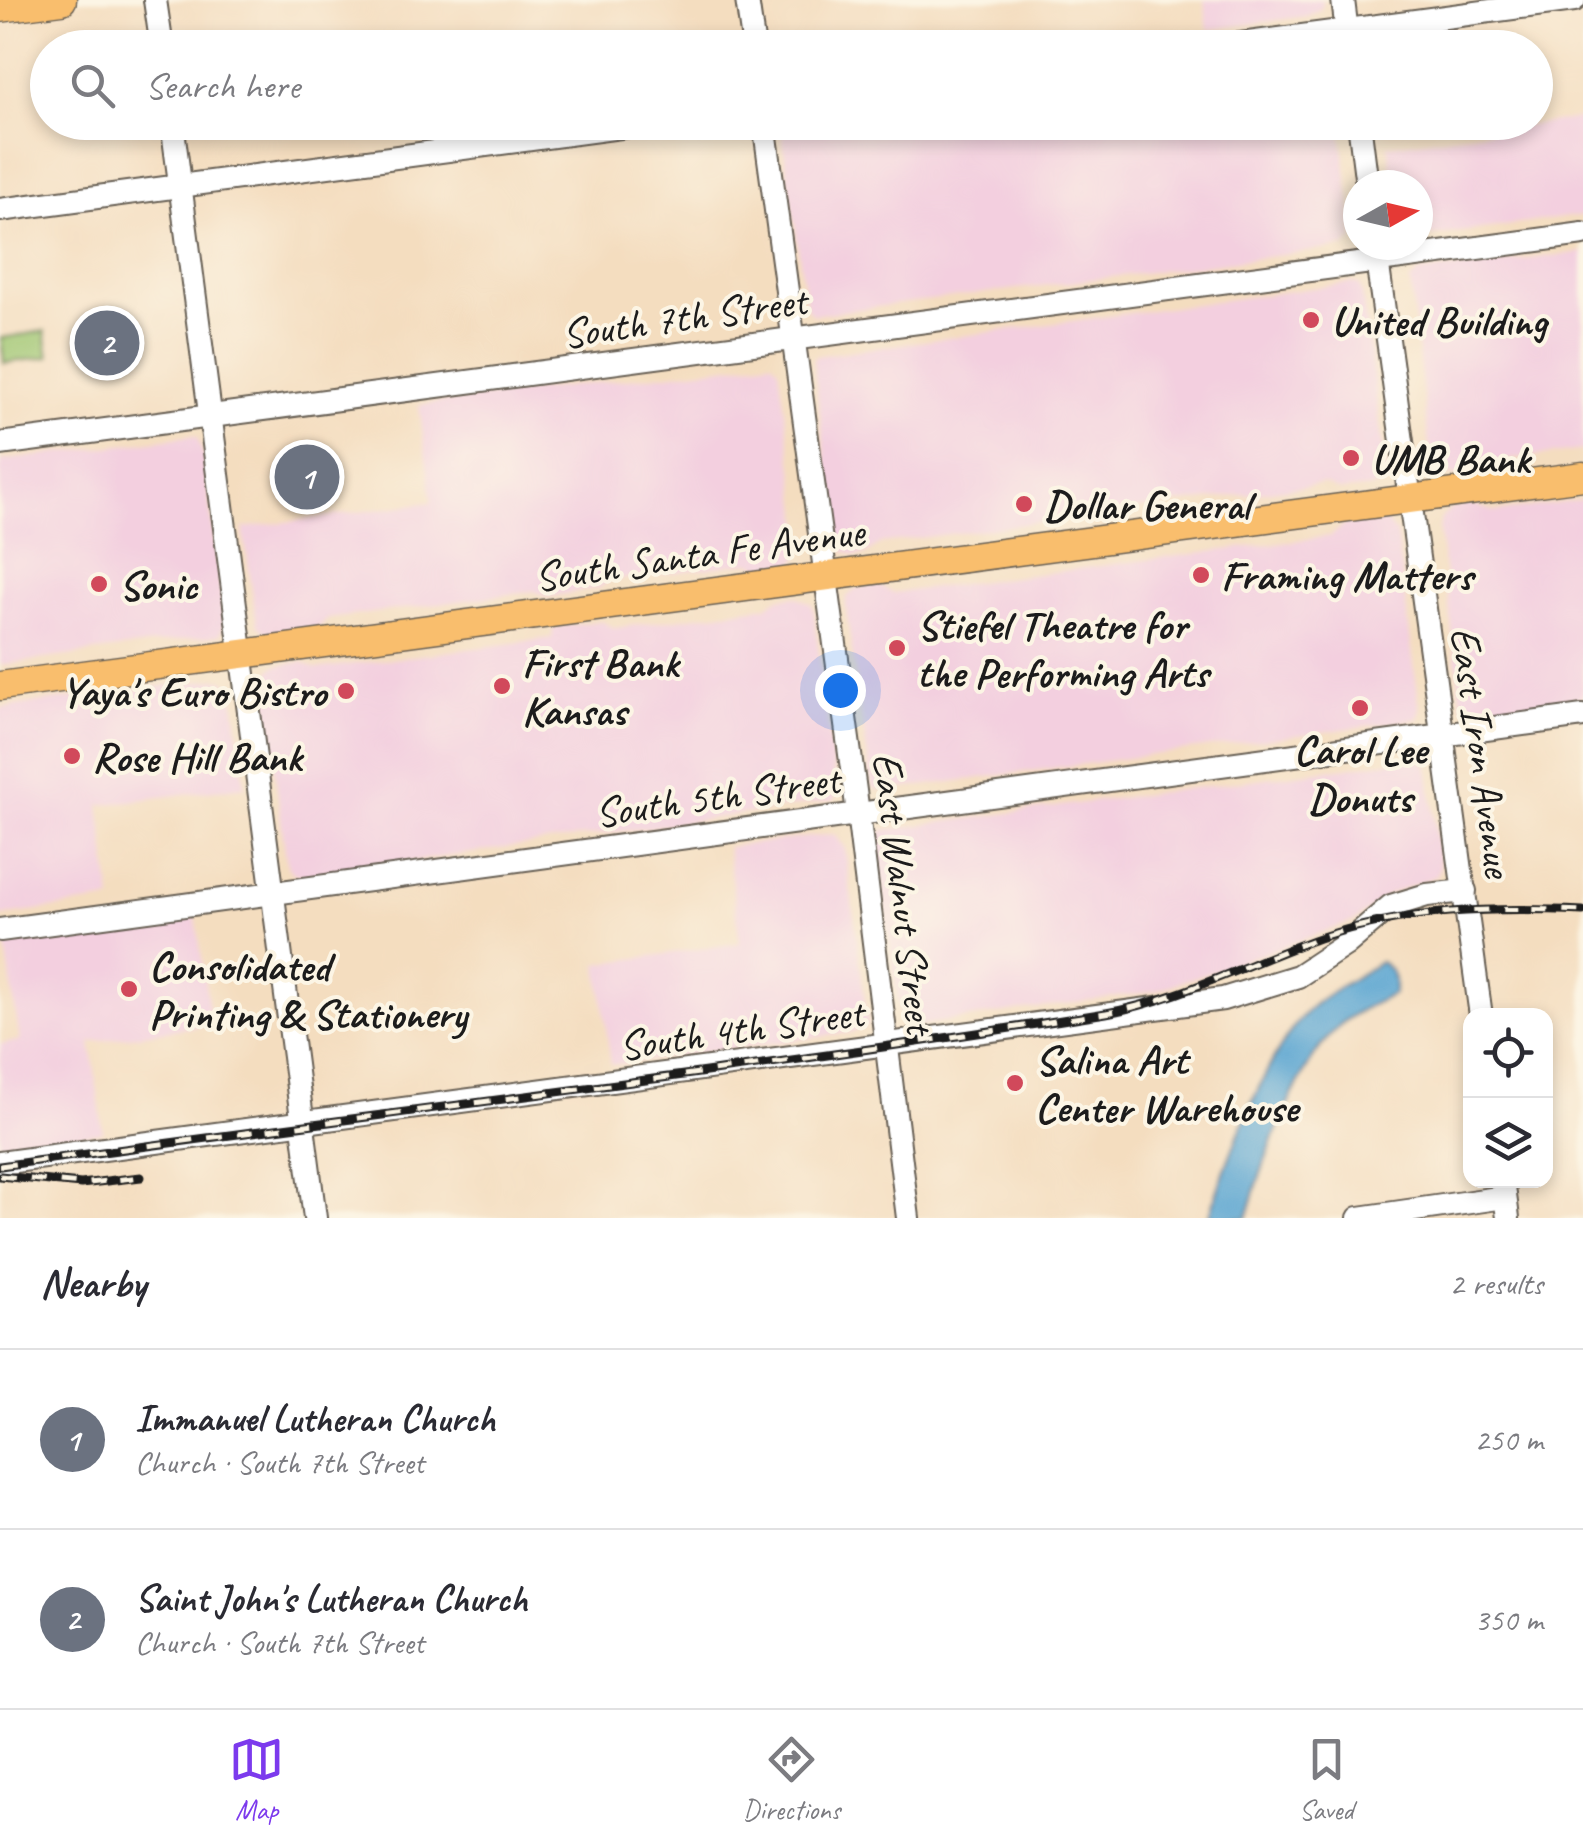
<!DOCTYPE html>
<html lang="en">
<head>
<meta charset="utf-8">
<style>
	:root { --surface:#fff; --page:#f7f7f7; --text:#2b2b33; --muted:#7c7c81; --line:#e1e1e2; --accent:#7c3aed }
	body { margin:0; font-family:Caveat,sans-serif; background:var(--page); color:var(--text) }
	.controls { position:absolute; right:30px; bottom:30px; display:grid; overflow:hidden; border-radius:20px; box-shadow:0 5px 15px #0003 }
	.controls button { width:90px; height:90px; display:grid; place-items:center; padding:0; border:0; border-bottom:2px solid var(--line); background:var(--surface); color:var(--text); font:50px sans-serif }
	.compass { position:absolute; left:1343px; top:170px; width:90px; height:90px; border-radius:50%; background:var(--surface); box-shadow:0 5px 15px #0003; rotate:82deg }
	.you { position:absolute; left:840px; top:690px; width:35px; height:35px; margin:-25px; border:8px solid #fff; border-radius:50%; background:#1a73e8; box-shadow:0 0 0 15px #1a73e833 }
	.badge { display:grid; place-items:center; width:65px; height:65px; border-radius:50%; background:var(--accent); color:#fff; font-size:32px; font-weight:700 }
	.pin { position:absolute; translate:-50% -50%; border:5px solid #fff; box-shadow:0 2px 10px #0006 }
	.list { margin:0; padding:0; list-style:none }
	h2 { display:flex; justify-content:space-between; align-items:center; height:130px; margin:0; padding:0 40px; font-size:42px }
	h2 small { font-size:32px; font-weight:400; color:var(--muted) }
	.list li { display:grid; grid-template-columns:65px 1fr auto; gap:30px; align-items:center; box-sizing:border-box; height:180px; padding:0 40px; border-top:2px solid var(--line) }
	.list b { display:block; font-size:38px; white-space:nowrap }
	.list p { margin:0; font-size:32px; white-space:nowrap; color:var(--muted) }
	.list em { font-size:32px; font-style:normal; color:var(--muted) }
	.icon { flex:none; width:55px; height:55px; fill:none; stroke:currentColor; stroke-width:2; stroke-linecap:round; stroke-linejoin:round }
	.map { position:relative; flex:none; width:1583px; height:1218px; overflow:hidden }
	.search { position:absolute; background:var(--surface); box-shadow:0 5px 15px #0003; left:30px; right:30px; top:30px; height:110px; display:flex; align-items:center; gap:25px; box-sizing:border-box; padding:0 35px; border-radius:55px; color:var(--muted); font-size:38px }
	.sheet { height:490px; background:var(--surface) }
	nav { display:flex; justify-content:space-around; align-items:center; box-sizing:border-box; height:140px; border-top:2px solid var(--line); background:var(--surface); font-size:28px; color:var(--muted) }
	nav a { display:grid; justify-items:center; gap:5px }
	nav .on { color:var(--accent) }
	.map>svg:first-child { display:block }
	.built { fill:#f3cfdf }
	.green { fill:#9ec570; stroke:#5d7046; stroke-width:2.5 }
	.water { fill:#58a4d1; stroke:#3a6076; stroke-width:2.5 }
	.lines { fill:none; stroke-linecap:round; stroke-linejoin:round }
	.minor-casing { stroke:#686055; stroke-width:26 }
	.major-casing { stroke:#686055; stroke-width:31 }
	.minor { stroke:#fff; stroke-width:22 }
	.major { stroke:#f9be6d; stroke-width:28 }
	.rail-casing { stroke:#1c1c1c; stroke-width:9 }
	.rail { stroke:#fcf5e5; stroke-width:5; stroke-dasharray:15; stroke-linecap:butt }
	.poi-dot { fill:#d1495b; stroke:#fcf5e5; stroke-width:4 }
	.labels { text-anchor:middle; stroke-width:8; stroke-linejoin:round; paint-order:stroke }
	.street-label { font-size:42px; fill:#1c1c1c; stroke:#fcf5e5 }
	.poi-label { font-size:42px; font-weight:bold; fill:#1c1c1c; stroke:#fcf5e5; text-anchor:start }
</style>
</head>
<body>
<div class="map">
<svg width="1583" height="1218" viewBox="0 0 1583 1218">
	<rect width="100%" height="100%" fill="#fcf5e5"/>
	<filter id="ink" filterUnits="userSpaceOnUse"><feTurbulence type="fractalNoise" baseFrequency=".01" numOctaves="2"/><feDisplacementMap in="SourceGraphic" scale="20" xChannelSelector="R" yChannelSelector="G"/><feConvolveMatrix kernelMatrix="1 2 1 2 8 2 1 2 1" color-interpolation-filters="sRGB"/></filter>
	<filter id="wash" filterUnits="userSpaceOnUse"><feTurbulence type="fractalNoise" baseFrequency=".0048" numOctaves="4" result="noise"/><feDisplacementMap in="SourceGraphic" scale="40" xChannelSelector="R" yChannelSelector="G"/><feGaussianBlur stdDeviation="2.25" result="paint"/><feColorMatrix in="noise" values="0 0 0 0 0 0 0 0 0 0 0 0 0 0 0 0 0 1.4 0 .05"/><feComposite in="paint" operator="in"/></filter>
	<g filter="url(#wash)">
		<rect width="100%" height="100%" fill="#f4ddbf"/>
		<g class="built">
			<path d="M1204,0H1322V1L1321,9L1307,16L1208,30Z"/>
			<path d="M1583,118V215L1418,238V185H1393L1388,145Z"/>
			<path d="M787,123H1340L1355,238L1345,247L813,315L807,309L782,136Z"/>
			<path d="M1583,252V450L1478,464L1462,475H1439L1431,464L1410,281L1419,273Z"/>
			<path d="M1351,283L1359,284L1362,293L1386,471L1382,481L1373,488L1340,491L1323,484L882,543L866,554L856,556L842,550L836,535L813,361L816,356Z"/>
			<path d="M772,361L779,368L804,547L796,562L790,567L766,570L751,562L609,581L599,588L548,597L533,591L328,619L317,629L275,635L267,634L257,624L243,528L432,502L419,405Z"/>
			<path d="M190,436L197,437L203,454L225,622L220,635L0,665V461Z"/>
			<path d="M1583,500V697L1479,712L1466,709L1462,705L1439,530L1441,518L1452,508L1469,504L1496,512Z"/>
			<path d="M1376,517L1383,519L1396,533L1420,710L1418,719L883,791L872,787L846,610V598L857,588L878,585L893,593L1331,536L1348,522Z"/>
			<path d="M796,596L812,604L814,613L836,790V798L832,801L304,877L291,872L287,866L264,687L270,671L276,666L303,662L316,669L552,638L553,629L557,627L600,621L615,628L767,606L777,598Z"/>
			<path d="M217,679L225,680L233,692L245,786L100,805L112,900L0,916V708Z"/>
			<path d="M1414,758L1427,765L1429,774L1440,867L1437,876L1389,894L1355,921L1155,991L913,1026H907L901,1019L875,842L878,834L884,830Z"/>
			<path d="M834,834L845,847L868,1025L854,1032L611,1065L598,964L740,943L727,847Z"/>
			<path d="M196,917L211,1024L91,1042L103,1132L0,1147V1044L20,1041L5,941Z"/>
		</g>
		<path class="green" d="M45,331L49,357L4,363L1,338Z"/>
		<path class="water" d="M1380,962C1394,970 1396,979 1393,994C1376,1003 1353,1012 1340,1025C1295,1066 1264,1160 1247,1218H1209C1225,1164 1271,1039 1315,1004C1334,989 1358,976 1380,962Z"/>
	</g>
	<g filter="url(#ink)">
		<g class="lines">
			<g class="minor-casing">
				<g id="minor">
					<path d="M155,0L162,48"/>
					<path d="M747,0L754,48"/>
					<path d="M1343,0L1349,48"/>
					<path d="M1210,48L1574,0"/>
					<path d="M172,122L315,1218"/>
					<path d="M764,122L858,813L908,1218"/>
					<path d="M1359,122L1367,185"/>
					<path d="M0,210L658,122"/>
					<path d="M1375,245L1481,1016"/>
					<path d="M0,444L1583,234"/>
					<path d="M0,930L1583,716"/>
					<path d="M0,1163L1223,999L1298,976L1345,945L1391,906L1427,895L1465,891"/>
					<path d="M1503,1180L1508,1218"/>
					<path d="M1359,1218L1505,1197"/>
				</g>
			</g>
			<g class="major-casing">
				<g id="major">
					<path d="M0,8L62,0"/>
					<path d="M0,686L1583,476"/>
				</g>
			</g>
			<use href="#minor" class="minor"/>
			<use href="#major" class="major"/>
			<g class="rail-casing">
				<g id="rail">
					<path d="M0,1166C368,1115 739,1072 1106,1013C1173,1002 1253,961 1319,938C1404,909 1494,907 1583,911"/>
					<path d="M0,1176L81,1184L141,1177"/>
				</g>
			</g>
			<use href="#rail" class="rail"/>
		</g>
	</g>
	<g class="poi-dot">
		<circle cx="1311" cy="320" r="10"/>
		<circle cx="1351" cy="458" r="10"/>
		<circle cx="1024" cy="504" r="10"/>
		<circle cx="1201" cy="575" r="10"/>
		<circle cx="99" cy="584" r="10"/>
		<circle cx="897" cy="648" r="10"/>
		<circle cx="502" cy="686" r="10"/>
		<circle cx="346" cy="691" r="10"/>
		<circle cx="1360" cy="708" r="10"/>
		<circle cx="72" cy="756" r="10"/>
		<circle cx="129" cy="989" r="10"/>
		<circle cx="1015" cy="1083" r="10"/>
	</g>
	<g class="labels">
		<g class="street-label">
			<text transform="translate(684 316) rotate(-8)" y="15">South 7th Street</text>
			<text transform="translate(699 553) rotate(-8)" y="15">South Santa Fe Avenue</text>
			<text transform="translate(1483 752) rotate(82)" y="15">East Iron Avenue</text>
			<text transform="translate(717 795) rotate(-8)" y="15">South 5th Street</text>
			<text transform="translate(905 893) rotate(83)" y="15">East Walnut Street</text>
			<text transform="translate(741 1028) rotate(-8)" y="15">South 4th Street</text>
		</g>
		<g class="poi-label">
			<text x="1331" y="335">United Building</text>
			<text x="1371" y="473">UMB Bank</text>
			<text x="1044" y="519">Dollar General</text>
			<text x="1221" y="590">Framing Matters</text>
			<text x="119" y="599">Sonic</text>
			<text x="917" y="639">Stiefel Theatre for<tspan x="917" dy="48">the Performing Arts</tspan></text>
			<text x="522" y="677">First Bank<tspan x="522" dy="48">Kansas</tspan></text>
			<text x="326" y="706" text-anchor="end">Yaya's Euro Bistro</text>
			<text x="1360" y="764" text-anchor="middle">Carol Lee<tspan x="1360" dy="48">Donuts</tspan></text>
			<text x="92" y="771">Rose Hill Bank</text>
			<text x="149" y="980">Consolidated<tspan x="149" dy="48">Printing &amp; Stationery</tspan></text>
			<text x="1035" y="1074">Salina Art<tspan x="1035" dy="48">Center Warehouse</tspan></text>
		</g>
	</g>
</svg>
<div class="controls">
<button><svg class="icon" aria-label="locate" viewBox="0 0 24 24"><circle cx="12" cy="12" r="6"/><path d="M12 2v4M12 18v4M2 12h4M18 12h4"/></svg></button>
<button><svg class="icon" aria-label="layers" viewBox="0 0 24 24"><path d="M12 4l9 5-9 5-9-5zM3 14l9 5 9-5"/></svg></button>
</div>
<svg class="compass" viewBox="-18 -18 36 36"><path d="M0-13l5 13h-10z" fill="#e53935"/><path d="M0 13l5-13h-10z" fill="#7c7c81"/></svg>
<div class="you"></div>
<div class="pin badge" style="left:307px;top:477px;background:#6b7280">1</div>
<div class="pin badge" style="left:107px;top:343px;background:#6b7280">2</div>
<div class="search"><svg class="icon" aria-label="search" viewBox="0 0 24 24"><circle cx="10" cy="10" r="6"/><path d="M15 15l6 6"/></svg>Search here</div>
</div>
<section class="sheet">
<h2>Nearby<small>2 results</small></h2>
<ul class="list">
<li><span class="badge" style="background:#6b7280">1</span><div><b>Immanuel Lutheran Church</b><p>Church · South 7th Street</p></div><em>250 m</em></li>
<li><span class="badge" style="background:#6b7280">2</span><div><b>Saint John's Lutheran Church</b><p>Church · South 7th Street</p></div><em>350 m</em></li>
</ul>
</section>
<nav>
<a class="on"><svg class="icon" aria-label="map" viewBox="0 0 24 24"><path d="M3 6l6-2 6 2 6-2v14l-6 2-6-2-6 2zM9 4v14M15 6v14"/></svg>Map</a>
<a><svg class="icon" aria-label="directions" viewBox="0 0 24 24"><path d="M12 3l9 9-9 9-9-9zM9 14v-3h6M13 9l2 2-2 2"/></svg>Directions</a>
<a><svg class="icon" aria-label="saved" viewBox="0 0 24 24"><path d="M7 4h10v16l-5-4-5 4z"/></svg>Saved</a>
</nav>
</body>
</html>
